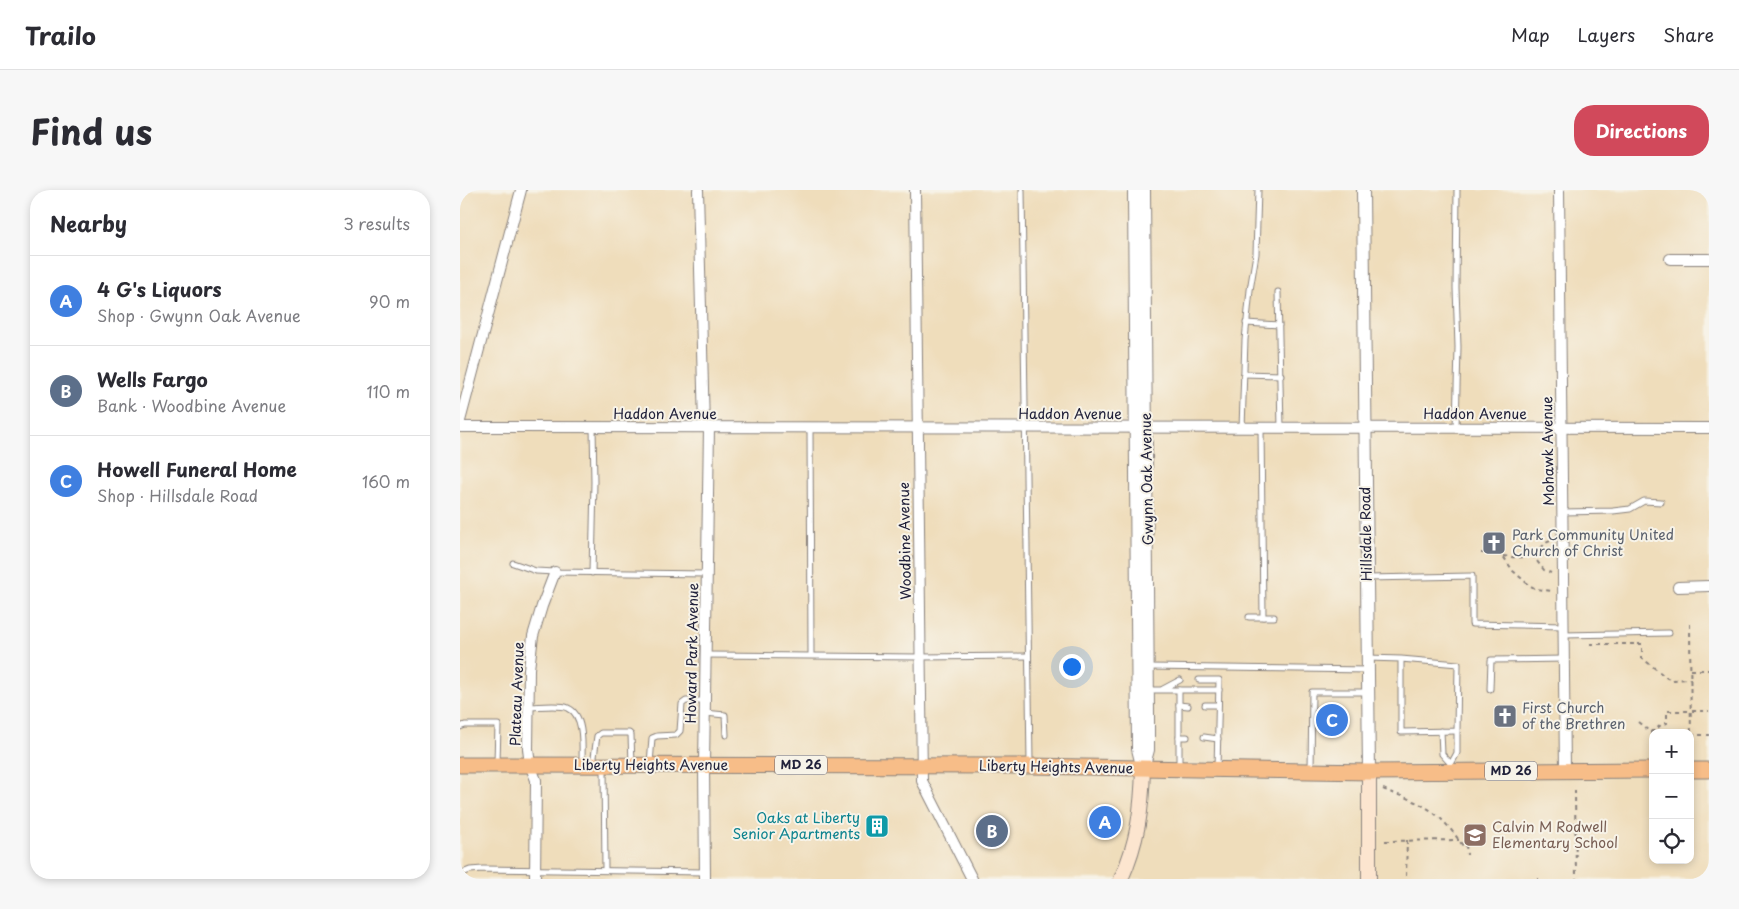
<!DOCTYPE html>
<html lang="en">
<head>
<meta charset="utf-8">
<style>
	:root { --surface:#fff; --page:#f7f7f7; --text:#2b2b33; --muted:#7c7c81; --line:#e1e1e2; --accent:#d1495b }
	body { margin:0; font-family:"Playpen Sans",sans-serif; background:var(--page); color:var(--text) }
	.controls { position:absolute; right:15px; bottom:15px; display:grid; overflow:hidden; border-radius:10px; box-shadow:0 2px 8px #0003 }
	.controls button { width:45px; height:45px; display:grid; place-items:center; padding:0; border:0; border-bottom:1px solid var(--line); background:var(--surface); color:var(--text); font:25px sans-serif }
	.you { position:absolute; left:611px; top:476px; width:18px; height:18px; margin:-12px; border:4px solid #fff; border-radius:50%; background:#1a73e8; box-shadow:0 0 0 8px #1a73e833 }
	.badge { display:grid; place-items:center; width:32px; height:32px; border-radius:50%; background:var(--accent); color:#fff; font-size:16px; font-weight:700 }
	.pin { position:absolute; translate:-50% -50%; border:2px solid #fff; box-shadow:0 1px 5px #0006 }
	.list { margin:0; padding:0; list-style:none }
	h2 { display:flex; justify-content:space-between; align-items:center; height:65px; margin:0; padding:0 20px; font-size:21px }
	h2 small { font-size:16px; font-weight:400; color:var(--muted) }
	.list li { display:grid; grid-template-columns:32px 1fr auto; gap:15px; align-items:center; box-sizing:border-box; height:90px; padding:0 20px; border-top:1px solid var(--line) }
	.list b { display:block; font-size:19px; white-space:nowrap }
	.list p { margin:0; font-size:16px; white-space:nowrap; color:var(--muted) }
	.list em { font-size:16px; font-style:normal; color:var(--muted) }
	.icon { flex:none; width:28px; height:28px; fill:none; stroke:currentColor; stroke-width:2; stroke-linecap:round; stroke-linejoin:round }
	.map { position:relative; flex:none; width:1249px; height:689px; overflow:hidden; border-radius:20px }
	header { display:flex; align-items:center; gap:30px; box-sizing:border-box; height:70px; padding:0 25px; background:var(--surface); border-bottom:1px solid var(--line) }
	header strong { font-size:24px }
	nav { display:flex; gap:28px; margin-inline-start:auto; font-size:18px }
	.intro { display:flex; align-items:center; justify-content:space-between; box-sizing:border-box; height:120px; padding:0 30px }
	h1 { margin:0; font-size:35px }
	.button { padding:12px 22px; border-radius:20px; background:var(--accent); color:#fff; font-size:18px; font-weight:700 }
	main { display:flex; gap:30px; padding:0 30px }
	aside { flex:1; background:var(--surface); border-radius:20px; box-shadow:0 2px 8px #0003 }
	.map>svg:first-child { display:block }
	.lines { fill:none; stroke-linecap:round; stroke-linejoin:round }
	.service-casing { stroke:#88807b; stroke-width:7 }
	.minor-casing { stroke:#88807b; stroke-width:12 }
	.tertiary-casing { stroke:#88807b; stroke-width:14 }
	.secondary-casing { stroke:#88807b; stroke-width:16 }
	.primary-casing { stroke:#88807b; stroke-width:17 }
	.path { stroke:#88807b; stroke-width:2; stroke-dasharray:4 4; stroke-linecap:butt }
	.service { stroke:#fff; stroke-width:5 }
	.minor { stroke:#fff; stroke-width:10 }
	.tertiary { stroke:#fff; stroke-width:12 }
	.secondary { stroke:#fce5cf; stroke-width:14 }
	.primary { stroke:#f7bd88; stroke-width:15 }
	.labels { text-anchor:middle; stroke-width:4; stroke-linejoin:round; paint-order:stroke }
	.shield { fill:#f7f3e8; stroke:#62616f; stroke-width:1 }
	.shield-label { font-size:12px; font-weight:bold; fill:#22223b }
	.street-label { font-size:14px; fill:#22223b; stroke:#f7f3e8 }
	.worship-label { font-size:14px; fill:#5b616d; stroke:#f7f3e8; text-anchor:start }
	.culture-label { font-size:14px; fill:#0d838f; stroke:#f7f3e8; text-anchor:end }
	.education-label { font-size:14px; fill:#785e54; stroke:#f7f3e8; text-anchor:start }
</style>
</head>
<body>
<header>
<strong>Trailo</strong>
<nav><a>Map</a><a>Layers</a><a>Share</a></nav>
</header>
<div class="intro"><h1>Find us</h1><a class="button">Directions</a></div>
<main>
<aside>
<h2>Nearby<small>3 results</small></h2>
<ul class="list">
<li><span class="badge" style="background:#3f7fe0">A</span><div><b>4 G's Liquors</b><p>Shop · Gwynn Oak Avenue</p></div><em>90 m</em></li>
<li><span class="badge" style="background:#5c6f8a">B</span><div><b>Wells Fargo</b><p>Bank · Woodbine Avenue</p></div><em>110 m</em></li>
<li><span class="badge" style="background:#3f7fe0">C</span><div><b>Howell Funeral Home</b><p>Shop · Hillsdale Road</p></div><em>160 m</em></li>
</ul>
</aside>
<div class="map">
<svg width="1249" height="689" viewBox="0 0 1249 689">
	<rect width="100%" height="100%" fill="#f7f3e8"/>
	<filter id="ink" filterUnits="userSpaceOnUse"><feTurbulence type="fractalNoise" baseFrequency=".02" numOctaves="2"/><feDisplacementMap in="SourceGraphic" scale="10" xChannelSelector="R" yChannelSelector="G"/><feConvolveMatrix kernelMatrix="1 2 1 2 8 2 1 2 1" color-interpolation-filters="sRGB"/></filter>
	<filter id="wash" filterUnits="userSpaceOnUse"><feTurbulence type="fractalNoise" baseFrequency=".0096" numOctaves="4" result="noise"/><feDisplacementMap in="SourceGraphic" scale="20" xChannelSelector="R" yChannelSelector="G"/><feGaussianBlur stdDeviation="1.12" result="paint"/><feColorMatrix in="noise" values="0 0 0 0 0 0 0 0 0 0 0 0 0 0 0 0 0 1.4 0 .05"/><feComposite in="paint" operator="in"/></filter>
	<g filter="url(#wash)">
		<rect width="100%" height="100%" fill="#efddbb"/>
	</g>
	<g filter="url(#ink)">
		<g class="lines">
			<g class="service-casing">
				<g id="service">
					<path d="M562,0L570,573"/>
					<path d="M818,102L821,238"/>
					<path d="M786,133L819,135"/>
					<path d="M784,184L821,185"/>
					<path d="M350,237L351,465"/>
					<path d="M782,238L785,150L790,100L796,64L798,0"/>
					<path d="M801,238L803,427"/>
					<path d="M996,238L998,157L996,98L997,0"/>
					<path d="M1103,322L1153,321L1170,319L1184,311L1201,312"/>
					<path d="M53,373L76,381L95,382L247,384"/>
					<path d="M132,383L134,292L133,237"/>
					<path d="M907,388L1012,386V434L1103,436"/>
					<path d="M789,427H814"/>
					<path d="M1104,445L1209,443"/>
					<path d="M246,465L460,467L568,466"/>
					<path d="M908,468L941,469L998,474L997,541L941,542V469"/>
					<path d="M689,477L908,480"/>
					<path d="M739,490H759L757,579"/>
					<path d="M703,499L720,490"/>
					<path d="M1030,499L1031,470L1104,469"/>
					<path d="M689,500H759"/>
					<path d="M719,500V578"/>
					<path d="M719,515L728,516"/>
					<path d="M745,515H758"/>
					<path d="M69,517C78,517 101,514 108,518C125,525 122,558 122,573"/>
					<path d="M245,523L265,525L266,545"/>
					<path d="M0,537L5,535H38L37,573"/>
					<path d="M981,541L982,564L991,574"/>
					<path d="M719,547H727"/>
					<path d="M744,547L758,549"/>
					<path d="M133,574L137,546L141,543H169L171,545L172,574"/>
					<path d="M190,574L192,548L197,546L216,545L220,541L222,514L226,511H245"/>
					<path d="M144,578L145,680"/>
					<path d="M991,579V574L997,563V541"/>
					<path d="M851,580L852,502H908"/>
					<path d="M0,684L10,680L23,679L245,682"/>
				</g>
			</g>
			<g class="minor-casing">
				<g id="minor">
					<path d="M238,0L244,237"/>
					<path d="M455,0L462,591L512,689"/>
					<path d="M1099,0L1105,581"/>
					<path d="M1210,69H1249"/>
					<path d="M0,231L61,0"/>
					<path d="M0,237L1249,238"/>
					<path d="M1218,397L1249,396"/>
					<path d="M75,689L76,590L70,575L68,559L69,479L73,446L82,416L95,382"/>
					<path d="M245,689L244,575L249,237"/>
				</g>
			</g>
			<g class="tertiary-casing">
				<g id="tertiary">
					<path d="M674,0L678,559L682,575"/>
					<path d="M903,0L909,582"/>
					<path d="M683,578L688,560V523L684,0"/>
				</g>
			</g>
			<g class="secondary-casing">
				<g id="secondary">
					<path d="M909,582V689"/>
					<path d="M661,689C678,652 682,618 683,578"/>
				</g>
			</g>
			<g class="primary-casing">
				<g id="primary">
					<path d="M0,575L570,576L909,582L1193,580"/>
					<path d="M1230,580H1249"/>
				</g>
			</g>
			<g class="path">
				<path d="M1021,363H1032L1043,366L1053,381L1069,395L1076,399L1092,401"/>
				<path d="M1072,365L1084,380L1091,383"/>
				<path d="M1043,366C1059,368 1069,369 1081,358C1085,354 1086,352 1091,351"/>
				<path d="M1230,434L1231,561"/>
				<path d="M1130,454H1182V468L1207,488L1214,490L1231,489"/>
				<path d="M1231,480H1249"/>
				<path d="M1178,532L1189,541H1194L1202,534L1207,533V521H1249"/>
				<path d="M1191,541L1192,562"/>
				<path d="M1231,545H1249"/>
				<path d="M923,599C933,604 944,606 953,611C976,620 990,637 1003,656L1011,654L1006,637"/>
				<path d="M1115,600L1116,689"/>
				<path d="M947,650L946,686H950"/>
				<path d="M925,651L999,650"/>
				<path d="M1006,655L1007,665"/>
				<path d="M1077,689H1079"/>
			</g>
			<use href="#service" class="service"/>
			<use href="#minor" class="minor"/>
			<use href="#tertiary" class="tertiary"/>
			<use href="#secondary" class="secondary"/>
			<use href="#primary" class="primary"/>
		</g>
	</g>
	<defs>
		<g id="church-square" transform="scale(1.25)"><rect x="-9" y="-9" width="18" height="18" rx="4" fill="#6b7280" stroke="#f7f3e8"/><path d="M-1.2-6h2.4v3.5h3.3v2.4h-3.3V6h-2.4V-.1h-3.3v-2.4h3.3Z" fill="#fff"/></g>
		<g id="building-square" transform="scale(1.25)"><rect x="-9" y="-9" width="18" height="18" rx="4" fill="#0f9aa8" stroke="#f7f3e8"/><path d="M-4-6H4V6H1V3H-1V6H-4ZM-2.5-4.3h1.7v1.8h-1.7ZM.8-4.3h1.7v1.8H.8ZM-2.5-1h1.7V.8h-1.7ZM.8-1h1.7V.8H.8Z" fill="#fff"/></g>
		<g id="school-square" transform="scale(1.25)"><rect x="-9" y="-9" width="18" height="18" rx="4" fill="#8d6e63" stroke="#f7f3e8"/><path d="M0-5L7-2L0 1L-7-2ZM-4 1L0 2.5L4 1V4Q0 6-4 4Z" fill="#fff"/></g>
	</defs>
	<g fill-rule="evenodd">
		<use href="#church-square" x="1034" y="353"/>
		<use href="#church-square" x="1045" y="526"/>
		<use href="#building-square" x="417" y="636"/>
		<use href="#school-square" x="1015" y="645"/>
	</g>
	<g class="labels">
		<g class="shield">
			<rect x="315" y="565.5" width="52" height="19" rx="4"/>
			<rect x="1025" y="571.5" width="52" height="19" rx="4"/>
		</g>
		<g class="shield-label">
			<text x="341" y="579">MD 26</text>
			<text x="1051" y="585">MD 26</text>
		</g>
		<g class="street-label">
			<text x="205" y="229">Haddon Avenue</text>
			<text x="610" y="229">Haddon Avenue</text>
			<text x="1015" y="229">Haddon Avenue</text>
			<text transform="translate(1088 261) rotate(-91)" y="5">Mohawk Avenue</text>
			<text transform="translate(687 289) rotate(-91)" y="5">Gwynn Oak Avenue</text>
			<text transform="translate(906 344) rotate(-91)" y="5">Hillsdale Road</text>
			<text transform="translate(445 351) rotate(-91)" y="5">Woodbine Avenue</text>
			<text transform="translate(232 463) rotate(-89)" y="5">Howard Park Avenue</text>
			<text transform="translate(57 504) rotate(-88)" y="5">Plateau Avenue</text>
			<text x="191" y="580">Liberty Heights Avenue</text>
			<text transform="translate(596 577) rotate(1)" y="5">Liberty Heights Avenue</text>
		</g>
		<g class="worship-label">
			<text x="1052" y="350">Park Community United<tspan x="1052" dy="16">Church of Christ</tspan></text>
			<text x="1062" y="523">First Church<tspan x="1062" dy="16">of the Brethren</tspan></text>
		</g>
		<g class="culture-label">
			<text x="400" y="633">Oaks at Liberty<tspan x="400" dy="16">Senior Apartments</tspan></text>
		</g>
		<g class="education-label">
			<text x="1032" y="642">Calvin M Rodwell<tspan x="1032" dy="16">Elementary School</tspan></text>
		</g>
	</g>
</svg>
<div class="controls">
<button>+</button>
<button>−</button>
<button><svg class="icon" aria-label="locate" viewBox="0 0 24 24"><circle cx="12" cy="12" r="6"/><path d="M12 2v4M12 18v4M2 12h4M18 12h4"/></svg></button>
</div>
<div class="you"></div>
<div class="pin badge" style="left:645px;top:632px;background:#3f7fe0">A</div>
<div class="pin badge" style="left:532px;top:641px;background:#5c6f8a">B</div>
<div class="pin badge" style="left:872px;top:530px;background:#3f7fe0">C</div>
</div>
</main>
</body>
</html>
